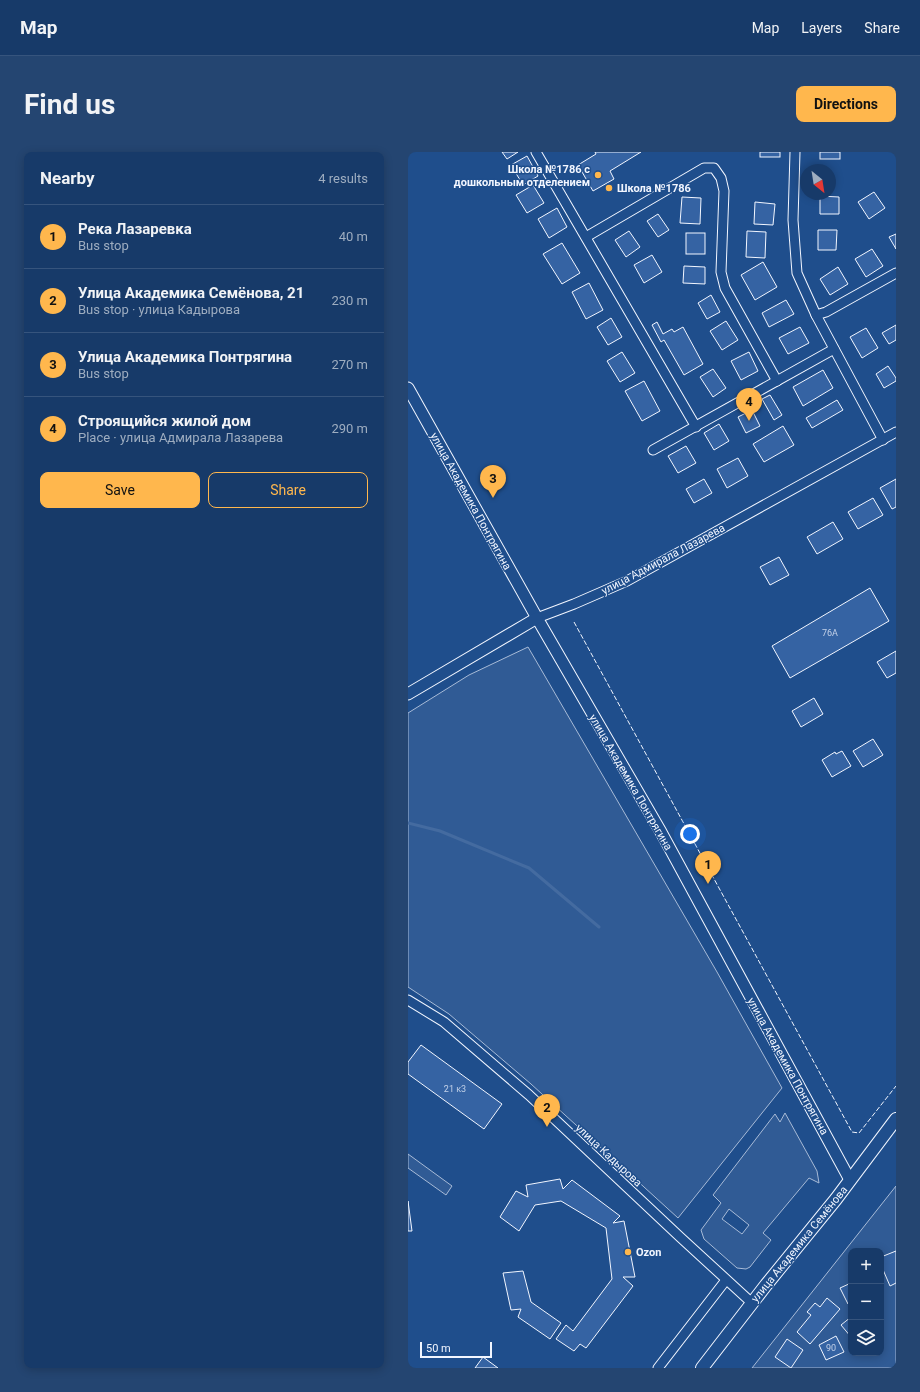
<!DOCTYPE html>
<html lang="en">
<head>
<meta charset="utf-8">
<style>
	:root { --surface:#173a69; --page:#244571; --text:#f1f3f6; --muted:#9eadc0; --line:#36547d; --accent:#ffb74d }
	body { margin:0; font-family:Roboto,sans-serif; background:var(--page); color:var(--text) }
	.controls { position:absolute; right:12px; bottom:12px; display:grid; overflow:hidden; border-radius:8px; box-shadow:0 2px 10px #0003 }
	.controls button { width:36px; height:36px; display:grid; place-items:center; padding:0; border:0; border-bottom:1px solid var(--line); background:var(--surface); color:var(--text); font:20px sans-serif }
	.compass { position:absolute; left:392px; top:12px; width:36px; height:36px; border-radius:50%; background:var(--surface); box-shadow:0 2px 10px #0003; rotate:150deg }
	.scale { position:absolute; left:12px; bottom:10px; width:72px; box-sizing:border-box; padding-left:4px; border:2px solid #f2f6ff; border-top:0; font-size:11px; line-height:14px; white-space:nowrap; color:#f2f6ff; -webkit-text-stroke:3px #1f4e8c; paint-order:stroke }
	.you { position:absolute; left:282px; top:682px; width:14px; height:14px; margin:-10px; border:3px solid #fff; border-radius:50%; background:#1a73e8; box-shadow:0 0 0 6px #1a73e833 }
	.badge { display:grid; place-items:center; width:26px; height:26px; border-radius:50%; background:var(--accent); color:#111; font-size:13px; font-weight:700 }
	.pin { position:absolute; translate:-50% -33px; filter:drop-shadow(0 1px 2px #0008) }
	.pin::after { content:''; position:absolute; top:21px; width:14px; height:12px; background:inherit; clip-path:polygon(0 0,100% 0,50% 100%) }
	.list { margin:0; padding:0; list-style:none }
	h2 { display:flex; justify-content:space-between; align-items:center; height:52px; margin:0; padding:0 16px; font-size:17px }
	h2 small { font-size:13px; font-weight:400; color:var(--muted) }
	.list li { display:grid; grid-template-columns:26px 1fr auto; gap:12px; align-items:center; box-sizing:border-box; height:64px; padding:0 16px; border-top:1px solid var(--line) }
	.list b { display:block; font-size:15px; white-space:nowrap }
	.list p { margin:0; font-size:13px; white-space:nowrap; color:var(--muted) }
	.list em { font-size:13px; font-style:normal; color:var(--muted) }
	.actions { display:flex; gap:8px; padding:12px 16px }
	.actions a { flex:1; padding:9px 0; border:1px solid var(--accent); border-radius:8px; text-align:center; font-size:14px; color:var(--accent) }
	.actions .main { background:var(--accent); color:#111 }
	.icon { flex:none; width:22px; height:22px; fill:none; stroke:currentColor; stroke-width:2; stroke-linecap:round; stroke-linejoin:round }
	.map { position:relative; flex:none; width:488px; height:1216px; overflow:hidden; border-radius:8px }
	header { display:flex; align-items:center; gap:24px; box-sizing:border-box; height:56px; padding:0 20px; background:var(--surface); border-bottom:1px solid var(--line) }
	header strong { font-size:19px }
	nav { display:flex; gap:22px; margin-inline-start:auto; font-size:14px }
	.intro { display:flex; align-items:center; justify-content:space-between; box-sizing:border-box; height:96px; padding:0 24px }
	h1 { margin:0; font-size:28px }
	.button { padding:10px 18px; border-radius:8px; background:var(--accent); color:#111; font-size:14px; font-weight:700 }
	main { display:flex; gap:24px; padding:0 24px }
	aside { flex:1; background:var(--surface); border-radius:8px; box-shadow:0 2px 10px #0003 }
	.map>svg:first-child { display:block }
	.built { fill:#305b95; stroke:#a8bbd7; fill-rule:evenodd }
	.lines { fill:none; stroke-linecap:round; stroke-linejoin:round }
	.stream { stroke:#446ba0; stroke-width:3 }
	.building { fill:#3563a3; stroke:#f2f6ff }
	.minor-casing { stroke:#f2f6ff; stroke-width:11 }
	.tertiary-casing { stroke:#f2f6ff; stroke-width:13 }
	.secondary-casing { stroke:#f2f6ff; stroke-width:14 }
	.minor { stroke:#1f4e8c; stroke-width:9 }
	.tertiary { stroke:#1f4e8c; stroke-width:11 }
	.secondary { stroke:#1f4e8c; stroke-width:12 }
	.fence { stroke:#f2f6ff; stroke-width:1; stroke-dasharray:5 2; stroke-linecap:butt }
	.poi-dot { fill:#ffb74d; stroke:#1f4e8c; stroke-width:1.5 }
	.labels { text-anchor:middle; stroke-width:3; stroke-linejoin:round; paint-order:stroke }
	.number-label { font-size:9px; fill:#c3d1e8 }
	.poi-label { font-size:11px; font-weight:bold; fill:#f2f6ff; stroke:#1f4e8c; text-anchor:start }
	.street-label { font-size:11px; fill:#f2f6ff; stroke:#1f4e8c }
</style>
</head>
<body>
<header>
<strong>Map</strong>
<nav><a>Map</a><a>Layers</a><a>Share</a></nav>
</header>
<div class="intro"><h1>Find us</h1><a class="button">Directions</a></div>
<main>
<aside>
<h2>Nearby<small>4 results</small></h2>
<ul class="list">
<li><span class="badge">1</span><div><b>Река Лазаревка</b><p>Bus stop</p></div><em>40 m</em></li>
<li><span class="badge">2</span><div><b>Улица Академика Семёнова, 21</b><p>Bus stop · улица Кадырова</p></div><em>230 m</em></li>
<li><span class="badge">3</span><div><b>Улица Академика Понтрягина</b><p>Bus stop</p></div><em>270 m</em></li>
<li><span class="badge">4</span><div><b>Строящийся жилой дом</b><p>Place · улица Адмирала Лазарева</p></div><em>290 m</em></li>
</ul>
<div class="actions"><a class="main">Save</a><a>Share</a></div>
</aside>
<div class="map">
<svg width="488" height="1216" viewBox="0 0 488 1216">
	<rect width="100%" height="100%" fill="#1f4e8c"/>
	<g class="built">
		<path d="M120,495L309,820L374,936L270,1066L123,932L41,862L0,835V561L61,523Z"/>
		<path d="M377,961L409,1019L411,1031L401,1026L355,1081L363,1088L342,1115L338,1117L329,1116L296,1087L293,1078L313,1051L305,1043L367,962L372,970ZM321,1057L341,1073L334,1082L314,1067Z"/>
		<path d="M0,1002L44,1034L38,1043L0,1016Z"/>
		<path d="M488,1034V1216H344ZM443,1099H473V1201H443Z"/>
	</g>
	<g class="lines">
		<path class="stream" d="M0,671L32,679L121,716L191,775"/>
	</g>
	<g class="building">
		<path d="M94,0H110L99,7Z"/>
		<path d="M187,0H233L202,19L206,27L185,39L170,13L188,2Z"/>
		<rect x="352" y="0" width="20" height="5"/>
		<rect x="412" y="0" width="20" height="7"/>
		<path d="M119,4L130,24L115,33L103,13Z"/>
		<path d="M125,33L136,51L119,61L108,43Z"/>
		<path d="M466,40L477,56L461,67L450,50Z"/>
		<path d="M412,44L431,45V62H412Z"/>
		<path d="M274,45L293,46L292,72L272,71Z"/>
		<path d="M347,50L367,52L365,73L346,72Z"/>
		<path d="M149,56L159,75L141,86L130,67Z"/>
		<path d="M250,62L261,78L250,85L239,69Z"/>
		<path d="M410,78H429L428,98H410Z"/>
		<path d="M221,79L232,95L218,105L207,88Z"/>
		<path d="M339,79L358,80L357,106L338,105Z"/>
		<rect x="278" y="81" width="19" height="21"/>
		<path d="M488,82V97L481,85Z"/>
		<path d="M154,91L172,121L154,132L135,102Z"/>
		<path d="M464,97L475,114L458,125L447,107Z"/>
		<path d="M244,103L254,120L236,131L226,113Z"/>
		<path d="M355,110L369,135L347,148L333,123Z"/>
		<path d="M276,114L297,115V132L275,131Z"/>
		<path d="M430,115L440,132L422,143L412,127Z"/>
		<path d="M181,131L195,158L178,167L164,140Z"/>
		<path d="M303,143L312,160L299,167L290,151Z"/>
		<path d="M378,148L386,162L361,175L354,161Z"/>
		<path d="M203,166L214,185L200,193L189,175Z"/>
		<path d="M318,169L330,188L314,198L302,179Z"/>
		<path d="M249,170L255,182L264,177L266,180L275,175L295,212L276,223L256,188L253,190L244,173Z"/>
		<path d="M488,173V188L481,192L474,181Z"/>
		<path d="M392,175L401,191L380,202L371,186Z"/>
		<path d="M458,176L470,196L454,206L442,185Z"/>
		<path d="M214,200L227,221L212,230L199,209Z"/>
		<path d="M341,200L350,219L333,228L323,209Z"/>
		<path d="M480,214L488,226V229L476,236L468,222Z"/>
		<path d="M305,217L318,236L305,245L292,225Z"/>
		<path d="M415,218L425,236L395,254L385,235Z"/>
		<path d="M236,229L252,259L234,269L217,239Z"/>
		<path d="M362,243L374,263L366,268L354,247Z"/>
		<path d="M429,248L435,258L404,276L398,266Z"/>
		<path d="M344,258L352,274L338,281L330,265Z"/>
		<path d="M311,272L321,289L306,298L296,281Z"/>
		<path d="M375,274L386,293L356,310L345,292Z"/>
		<path d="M278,294L288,311L270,321L260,304Z"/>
		<path d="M330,306L340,324L319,336L309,317Z"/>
		<path d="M296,327L304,341L286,351L278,337Z"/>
		<path d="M488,327V355L484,357L472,336Z"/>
		<path d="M465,346L475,363L450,377L440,360Z"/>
		<path d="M425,370L435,387L409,402L399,385Z"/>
		<path d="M371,405L381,423L362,433L352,415Z"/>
		<path d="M462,436L481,469L382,526L364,494Z"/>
		<path d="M488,499V521L479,526L469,510Z"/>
		<path d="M406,546L415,562L393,575L384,559Z"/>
		<path d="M465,587L475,603L455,615L445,599Z"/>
		<path d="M434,599L443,614L424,625L414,608L427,600L428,602Z"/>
		<path d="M13,893L94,952L76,977L0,922V910Z"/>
		<path d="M152,1027L155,1037L164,1028L212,1064L205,1071L216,1069L227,1125H215L225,1134L178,1196L172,1192L166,1199L148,1187L158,1173L165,1179L204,1127L198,1076L153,1049L127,1053L111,1079L92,1065L108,1039L120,1045L118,1033Z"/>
		<path d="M0,1049L4,1079H0Z"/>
		<path d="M488,1099V1131L482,1134L473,1113V1105Z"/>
		<path d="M115,1119L123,1150L153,1171L142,1187L110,1165L113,1157L103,1158L95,1121Z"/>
		<path d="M443,1131V1151L440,1152L432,1136Z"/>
		<path d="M419,1146L432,1157L402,1192L389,1180L403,1163L399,1160L407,1151L412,1155Z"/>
		<path d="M443,1165V1185L433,1173Z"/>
		<path d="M428,1184L436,1200L418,1208L411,1193Z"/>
		<path d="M379,1187L395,1198L383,1216L367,1205Z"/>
		<path d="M75,1205L90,1216H67Z"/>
	</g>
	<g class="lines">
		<g class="minor-casing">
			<g id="minor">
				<path d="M128,0L288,275"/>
				<path d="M387,0L385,68L389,121L408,163L475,288"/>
				<path d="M178,85L296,16H306L313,26L316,39L313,120L317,136L369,229"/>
				<path d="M408,163L418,160L488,121"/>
				<path d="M245,298L426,197"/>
				<path d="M129,466L166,452L219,429L488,280"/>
				<path d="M0,848L36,870L121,943L272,1085L344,1151"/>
				<path d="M250,1216L318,1128"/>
			</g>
		</g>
		<g class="tertiary-casing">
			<g id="tertiary">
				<path d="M0,236L129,466L253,680L442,1028"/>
				<path d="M0,542L129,466"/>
			</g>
		</g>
		<g class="secondary-casing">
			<path id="secondary" d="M294,1216L358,1133L428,1047L488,967"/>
		</g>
		<use href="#minor" class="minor"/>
		<use href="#tertiary" class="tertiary"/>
		<use href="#secondary" class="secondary"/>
		<path class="fence" d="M166,470L444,980L451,981L488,934"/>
	</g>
	<g class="poi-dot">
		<circle cx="190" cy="23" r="4"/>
		<circle cx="201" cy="36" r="4"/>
		<circle cx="220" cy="1100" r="4"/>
	</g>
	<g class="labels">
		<g class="number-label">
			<text x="422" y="484">76А</text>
			<text x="47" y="940">21 к3</text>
			<text x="423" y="1199">90</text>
		</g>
		<g class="poi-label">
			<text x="182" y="21" text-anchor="end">Школа №1786 с<tspan x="182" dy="13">дошкольным отделением</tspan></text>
			<text x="209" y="40">Школа №1786</text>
			<text x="228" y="1104">Ozon</text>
		</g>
		<g class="street-label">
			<text transform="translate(63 349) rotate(61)" y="4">улица Академика Понтрягина</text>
			<text transform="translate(255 407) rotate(-28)" y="4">улица Адмирала Лазарева</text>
			<text transform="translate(223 630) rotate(60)" y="4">улица Академика Понтрягина</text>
			<text transform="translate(380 914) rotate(61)" y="4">улица Академика Понтрягина</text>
			<text transform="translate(201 1003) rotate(43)" y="4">улица Кадырова</text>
			<text transform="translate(391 1092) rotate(-51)" y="4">улица Академика Семёнова</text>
		</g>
	</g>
</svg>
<div class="controls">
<button>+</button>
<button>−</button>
<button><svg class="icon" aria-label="layers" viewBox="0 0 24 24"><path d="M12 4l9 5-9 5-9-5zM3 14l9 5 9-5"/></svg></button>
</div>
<svg class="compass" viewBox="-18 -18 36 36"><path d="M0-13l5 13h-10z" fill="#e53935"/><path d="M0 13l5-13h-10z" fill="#9eadc0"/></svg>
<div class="scale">50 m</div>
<div class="you"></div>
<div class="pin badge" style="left:300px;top:732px">1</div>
<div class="pin badge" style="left:139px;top:975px">2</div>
<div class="pin badge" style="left:85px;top:346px">3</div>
<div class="pin badge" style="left:341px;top:269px">4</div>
</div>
</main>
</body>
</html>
